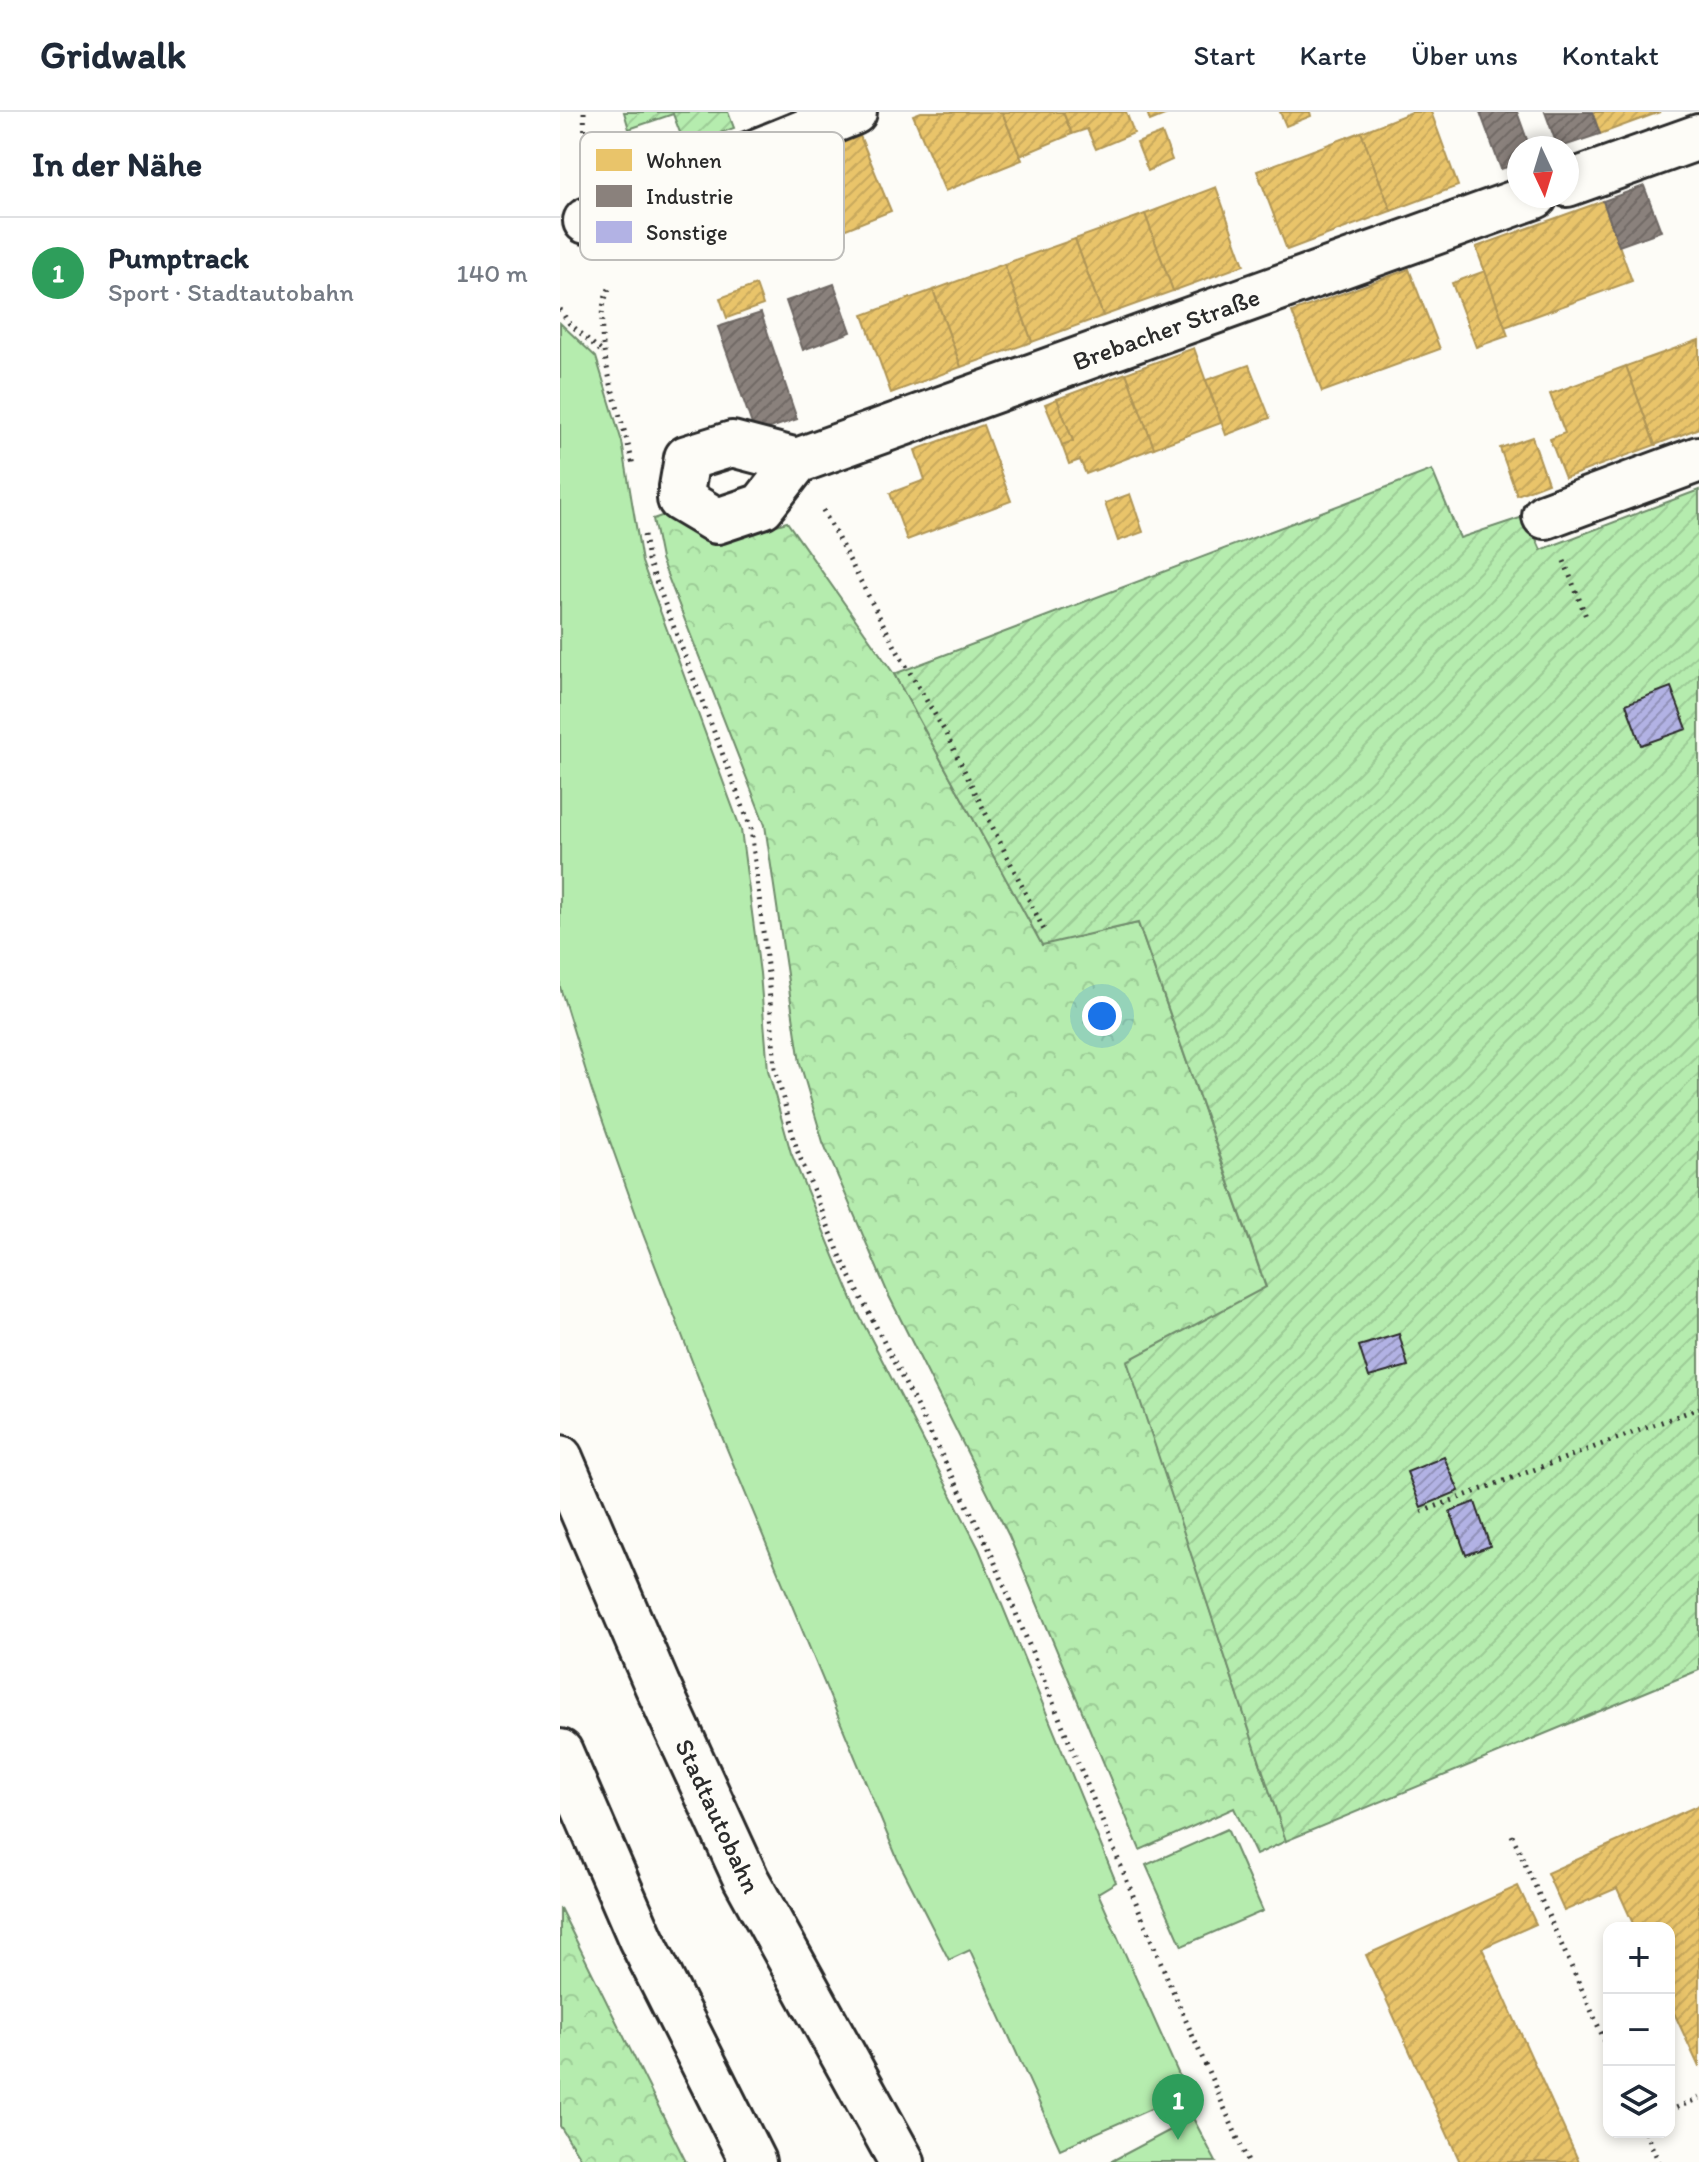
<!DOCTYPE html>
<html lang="de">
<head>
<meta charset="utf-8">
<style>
	:root { --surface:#fff; --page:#f6f6f7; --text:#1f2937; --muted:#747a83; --line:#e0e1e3; --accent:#2563eb }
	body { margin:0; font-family:Itim,sans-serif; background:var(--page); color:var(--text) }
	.controls { position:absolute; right:24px; bottom:24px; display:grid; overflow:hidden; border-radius:16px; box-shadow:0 4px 12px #0003 }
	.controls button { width:72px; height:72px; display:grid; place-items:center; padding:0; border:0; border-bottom:2px solid var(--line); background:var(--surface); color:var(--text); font:40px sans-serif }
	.compass { position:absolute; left:947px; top:24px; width:72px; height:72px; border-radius:50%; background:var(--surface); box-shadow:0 4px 12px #0003; rotate:176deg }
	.you { position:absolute; left:542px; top:904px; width:28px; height:28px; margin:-20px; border:6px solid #fff; border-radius:50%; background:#1a73e8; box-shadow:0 0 0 12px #1a73e833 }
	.badge { display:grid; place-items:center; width:52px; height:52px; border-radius:50%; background:var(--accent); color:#fff; font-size:26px; font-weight:700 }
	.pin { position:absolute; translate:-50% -66px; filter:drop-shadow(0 2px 4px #0008) }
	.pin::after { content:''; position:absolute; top:42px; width:28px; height:24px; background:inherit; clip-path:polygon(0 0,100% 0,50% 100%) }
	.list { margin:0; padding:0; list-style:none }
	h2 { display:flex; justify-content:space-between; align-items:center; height:104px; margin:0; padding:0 32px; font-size:34px }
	h2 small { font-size:26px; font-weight:400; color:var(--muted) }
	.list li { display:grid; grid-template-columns:52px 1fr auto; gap:24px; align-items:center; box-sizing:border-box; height:112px; padding:0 32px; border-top:2px solid var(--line) }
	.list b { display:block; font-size:30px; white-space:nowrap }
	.list p { margin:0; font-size:26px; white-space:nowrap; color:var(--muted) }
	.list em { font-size:26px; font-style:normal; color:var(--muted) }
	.icon { flex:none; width:44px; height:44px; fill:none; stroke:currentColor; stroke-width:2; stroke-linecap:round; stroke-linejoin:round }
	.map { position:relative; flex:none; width:1139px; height:2050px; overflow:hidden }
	header { display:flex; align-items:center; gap:48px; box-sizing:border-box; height:112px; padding:0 40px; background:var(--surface); border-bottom:2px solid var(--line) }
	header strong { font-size:38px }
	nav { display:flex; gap:44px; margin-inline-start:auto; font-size:28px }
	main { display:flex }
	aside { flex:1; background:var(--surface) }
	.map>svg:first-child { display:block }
	.grass { fill:#b5ecae; stroke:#708c6c; stroke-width:2 }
	.forest { fill:url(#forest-crowns); stroke:#708c6c; stroke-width:2 }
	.garden { fill:url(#garden-furrows); stroke:#708c6c; stroke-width:2 }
	.homes { fill:url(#homes-hatch); stroke:#b09657; stroke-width:2 }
	.industry { fill:url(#industry-hatch); stroke:#6e6764; stroke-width:2 }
	.building { fill:url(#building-hatch); stroke:#2b2b2b; stroke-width:2 }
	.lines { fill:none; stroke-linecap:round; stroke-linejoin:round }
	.minor-casing { stroke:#2b2b2b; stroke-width:50 }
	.motorway-casing { stroke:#2b2b2b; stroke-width:50 }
	.path { stroke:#2b2b2b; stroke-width:5; stroke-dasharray:2 6; stroke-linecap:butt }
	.minor { stroke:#fdfcf7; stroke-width:44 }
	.motorway { stroke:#fdfcf7; stroke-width:44 }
	.labels { text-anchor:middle; stroke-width:8; stroke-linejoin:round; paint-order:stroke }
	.street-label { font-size:26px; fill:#2b2b2b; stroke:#fdfcf7 }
	.key { fill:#fdfcf7; stroke:#bebdba; stroke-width:2 }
	.key-label { font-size:22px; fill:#2b2b2b }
</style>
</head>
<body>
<header>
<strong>Gridwalk</strong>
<nav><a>Start</a><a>Karte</a><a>Über uns</a><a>Kontakt</a></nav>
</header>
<main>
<aside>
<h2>In der Nähe<small></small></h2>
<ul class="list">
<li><span class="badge" style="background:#2e9e5b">1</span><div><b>Pumptrack</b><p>Sport · Stadtautobahn</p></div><em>140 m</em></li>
</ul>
</aside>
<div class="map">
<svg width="1139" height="2050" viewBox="0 0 1139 2050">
	<defs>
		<pattern id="forest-crowns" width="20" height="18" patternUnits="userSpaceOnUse" patternTransform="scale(2)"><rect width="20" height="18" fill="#b5ecae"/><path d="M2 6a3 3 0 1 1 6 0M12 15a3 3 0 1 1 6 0" fill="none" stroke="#9ccb96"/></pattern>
		<pattern id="garden-furrows" width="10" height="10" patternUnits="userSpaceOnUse" patternTransform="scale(2)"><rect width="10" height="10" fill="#b5ecae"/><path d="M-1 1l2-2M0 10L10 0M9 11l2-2" fill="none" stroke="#9ccb96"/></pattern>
		<pattern id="homes-hatch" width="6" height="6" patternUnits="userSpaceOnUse" patternTransform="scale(2)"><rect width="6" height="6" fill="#e9c46a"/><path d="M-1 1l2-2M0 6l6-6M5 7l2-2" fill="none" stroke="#c8a95c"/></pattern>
		<pattern id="industry-hatch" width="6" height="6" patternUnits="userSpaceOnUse" patternTransform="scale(2)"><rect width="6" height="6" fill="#8a817c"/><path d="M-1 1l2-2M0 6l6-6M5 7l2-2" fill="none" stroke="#716a66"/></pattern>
		<pattern id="building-hatch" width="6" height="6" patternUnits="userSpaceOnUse" patternTransform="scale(2)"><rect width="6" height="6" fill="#b2b2e4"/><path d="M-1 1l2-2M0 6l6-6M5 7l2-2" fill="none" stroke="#9191b9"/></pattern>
	</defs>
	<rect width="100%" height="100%" fill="#fdfcf7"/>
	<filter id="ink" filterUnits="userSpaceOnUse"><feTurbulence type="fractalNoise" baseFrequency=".0125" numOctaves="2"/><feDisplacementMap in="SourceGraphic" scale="16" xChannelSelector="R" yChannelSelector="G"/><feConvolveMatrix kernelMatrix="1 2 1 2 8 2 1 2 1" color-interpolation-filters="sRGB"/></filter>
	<g filter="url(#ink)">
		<g class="grass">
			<path d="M0,211L36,245L62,330L82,450L181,718L200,861L208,958L231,1041L297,1199L419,1437L556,1770L538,1781L627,1981L500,2037L410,1838L389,1848L337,1746L152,1301L83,1122L32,979L0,875Z"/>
			<path d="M667,1717L703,1799L622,1834L586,1753Z"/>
			<path d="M633,2006L656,2050H550Z"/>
		</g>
		<g class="forest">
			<path d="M107,402L153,431L227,410L334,562L482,832L578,811L706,1176L568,1250L726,1729L696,1743L674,1696L580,1738L449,1424L329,1184L263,1030L240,951L205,713L101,447L93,407Z"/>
			<path d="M0,1796L126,2050H23L0,2014Z"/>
		</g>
		<g class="garden">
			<path d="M64,0H168L174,16L125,34L113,2L69,17Z"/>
			<path d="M872,358L900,426L966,404L981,438L1139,378V1558L726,1729L567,1249L706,1175L578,811L482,833L334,562Z"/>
		</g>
		<g class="homes">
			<path d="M361,0H442L462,48L385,79L353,3Z"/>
			<path d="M442,0H503L512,22L460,44Z"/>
			<path d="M503,0H566L574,21L536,37L527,17L512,22Z"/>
			<path d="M587,0H612L590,9Z"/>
			<path d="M720,0H750L751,4L726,14Z"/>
			<path d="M852,0H871L898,74L831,99L801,20Z"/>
			<path d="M1032,0H1100L1040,22Z"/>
			<path d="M801,20L831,99L727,138L697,59Z"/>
			<path d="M602,21L612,48L588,59L577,31Z"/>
			<path d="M300,24L331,99L251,131L220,56Z"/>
			<path d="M656,75L684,153L613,179L585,102Z"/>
			<path d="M1043,89L1072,169L945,215L916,135Z"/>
			<path d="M585,102L613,179L543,204L515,127Z"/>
			<path d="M515,127L543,204L472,230L444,152Z"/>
			<path d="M444,152L472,230L401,255L373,178Z"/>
			<path d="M849,157L880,237L762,280L732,200Z"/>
			<path d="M925,159L948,224L916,235L892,171Z"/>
			<path d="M196,173L203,193L167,206L160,186Z"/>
			<path d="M373,178L401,255L331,281L303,203Z"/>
			<path d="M1139,228V316L1095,333L1066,254Z"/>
			<path d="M634,236L661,311L594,336L566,261Z"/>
			<path d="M689,253L710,306L666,323L646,268Z"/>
			<path d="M1066,254L1095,333L1005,366L990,327L1005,321L990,282Z"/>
			<path d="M566,261L594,336L526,362L520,348L509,352L502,333L513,329L497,287Z"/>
			<path d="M497,287L513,329L502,333L485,292Z"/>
			<path d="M423,313L451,389L347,428L330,381L365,368L355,338Z"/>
			<path d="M972,325L988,371L957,383L940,336Z"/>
			<path d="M570,382L583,420L558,429L545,391Z"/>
			<path d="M1139,1693V1955L1109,1890V1816H1075L1057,1776L1004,1799L987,1761Z"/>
			<path d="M958,1774L976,1812L922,1836L1019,2050H900L806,1843Z"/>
		</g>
		<g class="industry">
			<path d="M920,0H957L970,36H959V51L941,57Z"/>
			<path d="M985,0H1032L1040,22L998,36Z"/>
			<path d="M1084,74L1101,119L1059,134L1043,89Z"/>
			<path d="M274,172L291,220L243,238L226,189Z"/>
			<path d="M201,201L237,307L195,321L158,215Z"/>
		</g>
		<g class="building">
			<path d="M1111,575L1127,617L1081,633L1066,592Z"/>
			<path d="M839,1222L848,1254L809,1265L799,1234Z"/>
			<path d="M884,1345L899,1379L861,1395L847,1360Z"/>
			<path d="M915,1390L930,1434L906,1443L890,1399Z"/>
		</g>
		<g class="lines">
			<g class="minor-casing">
				<g id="minor">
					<path d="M1007,72L1139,25"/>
					<path d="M26,109L294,0"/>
					<path d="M237,349L172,332L127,346L120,387L157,409L202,394L237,349L975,84"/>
					<path d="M985,404L1139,347"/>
				</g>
			</g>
			<g class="motorway-casing">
				<g id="motorway">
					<path d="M0,1346L97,1573L186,1767L342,2050"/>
					<path d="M0,1640L81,1827L193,2050"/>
				</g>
			</g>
			<g class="path">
				<path d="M24,0L26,56"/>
				<path d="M49,177C26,222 64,305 73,354"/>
				<path d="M0,197L9,211L42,240"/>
				<path d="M263,398L339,542L384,618L484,818"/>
				<path d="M84,423L88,448L191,716L208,862L215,956L237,1038L282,1148L428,1434L609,1870L688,2050"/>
				<path d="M1004,449L1027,507"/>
				<path d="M861,1400L1139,1296"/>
				<path d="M952,1723L1049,1938"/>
				<path d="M1109,1894L1111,1893"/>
				<path d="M1109,1999L1139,1986"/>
				<path d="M1085,2020L1099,2050"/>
			</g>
			<use href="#minor" class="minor"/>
			<use href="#motorway" class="motorway"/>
		</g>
	</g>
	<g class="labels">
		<g class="street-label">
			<text transform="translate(606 217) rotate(-20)" y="9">Brebacher Straße</text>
			<text transform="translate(158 1704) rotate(65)" y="9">Stadtautobahn</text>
		</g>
	</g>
	<rect x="20" y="20" width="264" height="128" rx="12" class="key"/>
	<rect x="36" y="37" width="36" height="22" fill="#e9c46a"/>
	<rect x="36" y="73" width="36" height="22" fill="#8a817c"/>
	<rect x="36" y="109" width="36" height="22" fill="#b2b2e4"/>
	<g class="key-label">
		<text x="86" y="56">Wohnen</text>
		<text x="86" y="92">Industrie</text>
		<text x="86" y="128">Sonstige</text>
	</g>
</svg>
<div class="controls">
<button>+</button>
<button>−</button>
<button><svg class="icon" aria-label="layers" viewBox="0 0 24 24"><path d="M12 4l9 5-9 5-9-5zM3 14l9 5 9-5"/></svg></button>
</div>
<svg class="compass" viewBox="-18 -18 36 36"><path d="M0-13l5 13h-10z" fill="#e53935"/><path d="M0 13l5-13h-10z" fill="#747a83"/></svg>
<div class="you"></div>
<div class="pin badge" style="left:618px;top:2028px;background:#2e9e5b">1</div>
</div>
</main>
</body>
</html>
